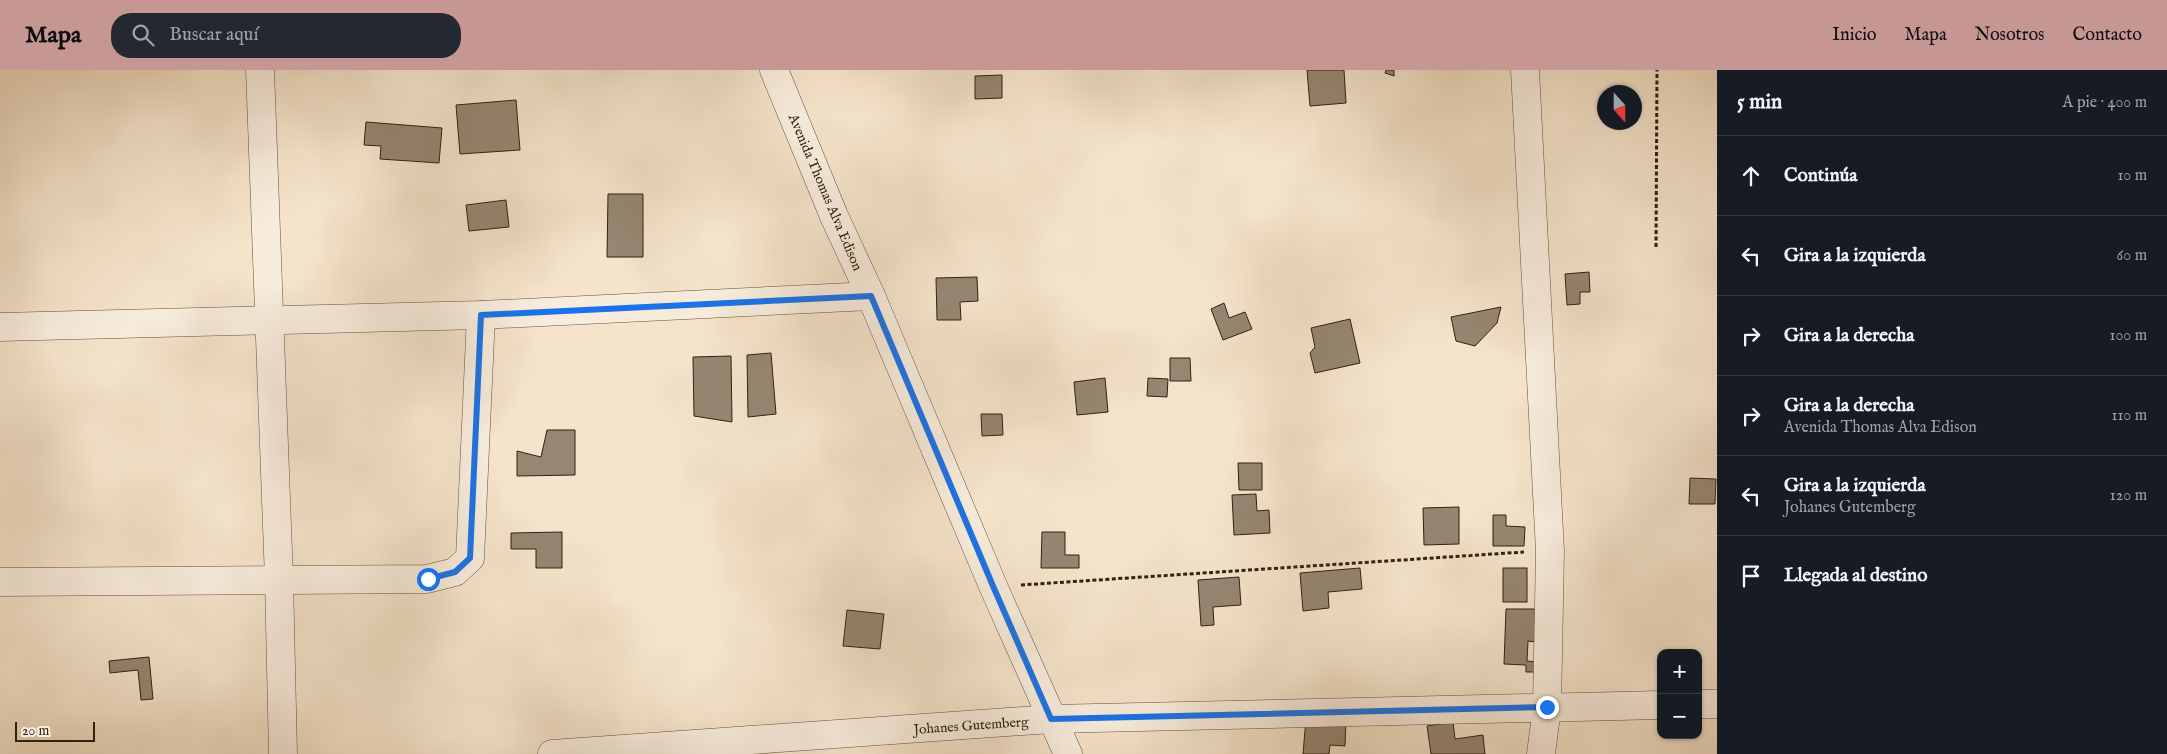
<!DOCTYPE html>
<html lang="es">
<head>
<meta charset="utf-8">
<style>
	:root { --surface:#171b24; --page:#242831; --text:#f1f3f6; --muted:#9ea1a6; --line:#363941; --accent:#c59692 }
	body { margin:0; font-family:"IM FELL English",serif; background:var(--page); color:var(--text) }
	.controls { position:absolute; right:15px; bottom:15px; display:grid; overflow:hidden; border-radius:10px; box-shadow:0 1px 4px #0004 }
	.controls button { width:45px; height:45px; display:grid; place-items:center; padding:0; border:0; border-bottom:1px solid var(--line); background:var(--surface); color:var(--text); font:25px sans-serif }
	.compass { position:absolute; left:1597px; top:15px; width:45px; height:45px; border-radius:50%; background:var(--surface); box-shadow:0 1px 4px #0004; rotate:159deg }
	.scale { position:absolute; left:15px; bottom:12px; width:80px; box-sizing:border-box; padding-left:5px; border:2px solid #302111; border-top:0; font-size:14px; line-height:18px; white-space:nowrap; color:#302111; -webkit-text-stroke:4px #f8eddd; paint-order:stroke }
	.stop { position:absolute; width:15px; height:15px; margin:-11px; border:4px solid #1a73e8; border-radius:50%; background:#fff }
	.stop.end { background:#1a73e8; border-color:#fff; box-shadow:0 1px 5px #0008 }
	.list { margin:0; padding:0; list-style:none }
	h2 { display:flex; justify-content:space-between; align-items:center; height:65px; margin:0; padding:0 20px; font-size:21px }
	h2 small { font-size:16px; font-weight:400; color:var(--muted) }
	.list li { display:grid; grid-template-columns:32px 1fr auto; gap:15px; align-items:center; box-sizing:border-box; height:80px; padding:0 20px; border-top:1px solid var(--line) }
	.list b { display:block; font-size:19px; white-space:nowrap }
	.list p { margin:0; font-size:16px; white-space:nowrap; color:var(--muted) }
	.list em { font-size:16px; font-style:normal; color:var(--muted) }
	.icon { flex:none; width:28px; height:28px; fill:none; stroke:currentColor; stroke-width:2; stroke-linecap:round; stroke-linejoin:round }
	.map { position:relative; flex:none; width:1717px; height:684px; overflow:hidden }
	header { display:flex; align-items:center; gap:30px; box-sizing:border-box; height:70px; padding:0 25px; background:var(--accent); color:#111 }
	header strong { font-size:24px }
	nav { display:flex; gap:28px; margin-inline-start:auto; font-size:18px }
	.search { width:350px; height:45px; background:var(--page); display:flex; align-items:center; gap:12px; box-sizing:border-box; padding:0 18px; border-radius:20px; color:var(--muted); font-size:19px }
	main { display:flex }
	aside { flex:1; background:var(--surface) }
	.map>svg:first-child { display:block }
	.building { fill:#968672; stroke:#302111 }
	.lines { fill:none; stroke-linecap:round; stroke-linejoin:round }
	.minor-casing { stroke:#615240; stroke-width:29 }
	.path { stroke:#302111; stroke-width:3; stroke-dasharray:4 2.5; stroke-linecap:butt }
	.minor { stroke:#f8eddd; stroke-width:28 }
	.route { stroke:#1a73e8; stroke-width:6 }
	.labels { text-anchor:middle; stroke-width:4.5; stroke-linejoin:round; paint-order:stroke }
	.street-label { font-size:14px; fill:#302111; stroke:#f8eddd }
</style>
</head>
<body>
<header>
<strong>Mapa</strong>
<div class="search"><svg class="icon" aria-label="search" viewBox="0 0 24 24"><circle cx="10" cy="10" r="6"/><path d="M15 15l6 6"/></svg>Buscar aquí</div>
<nav><a>Inicio</a><a>Mapa</a><a>Nosotros</a><a>Contacto</a></nav>
</header>
<main>
<div class="map">
<svg width="1717" height="684" viewBox="0 0 1717 684">
	<rect width="100%" height="100%" fill="#f5e4cb"/>
	<filter id="stains"><feTurbulence type="fractalNoise" baseFrequency=".004" numOctaves="4"/><feColorMatrix values="0 0 0 0 .2 0 0 0 0 .09 0 0 0 0 .02 0 0 0 .5 -.17"/></filter>
	<radialGradient id="worn" r=".72"><stop offset=".6" stop-color="#630" stop-opacity="0"/><stop offset="1" stop-color="#630" stop-opacity=".3"/></radialGradient>
	<g class="building">
		<path d="M1307,0H1344L1346,33L1310,36Z"/>
		<path d="M1386,0H1394V6L1385,3Z"/>
		<path d="M1002,5V28L975,29V6Z"/>
		<path d="M516,30L520,80L460,84L456,35Z"/>
		<path d="M366,52L442,58L439,93L380,89L381,76L364,75Z"/>
		<path d="M608,124H643V187H607Z"/>
		<path d="M506,130L509,157L469,161L466,135Z"/>
		<path d="M1589,202L1590,222H1580V234L1567,235L1565,204Z"/>
		<path d="M977,207L978,231L960,232L961,250H937L936,208Z"/>
		<path d="M1224,233L1229,248L1245,242L1252,259L1223,270L1211,239Z"/>
		<path d="M1501,237L1497,253L1475,276L1456,271L1451,247Z"/>
		<path d="M1350,249L1360,293L1315,303L1310,283L1315,277L1311,258Z"/>
		<path d="M771,283L776,344L748,347L747,285Z"/>
		<path d="M731,286L732,352L694,346L693,287Z"/>
		<path d="M1170,288H1190L1191,311H1170Z"/>
		<path d="M1105,308L1108,342L1077,345L1074,312Z"/>
		<path d="M1148,308L1168,309L1167,327L1147,326Z"/>
		<path d="M981,344H1002L1003,365L982,366Z"/>
		<path d="M547,360H575V405L517,406V381L541,387Z"/>
		<path d="M1238,393H1262V420H1239Z"/>
		<path d="M1690,408L1716,409L1715,434H1689Z"/>
		<path d="M1256,424L1257,441L1269,440L1270,463L1234,465L1232,425Z"/>
		<path d="M1459,437V474L1424,475L1423,438Z"/>
		<path d="M1493,445H1506V456L1525,457L1524,476H1493Z"/>
		<path d="M562,462V498H536V479H511V463Z"/>
		<path d="M1042,462H1065V485H1079V498H1041Z"/>
		<path d="M1360,498L1362,519L1328,522L1329,538L1303,541L1300,503Z"/>
		<rect x="1503" y="498" width="24" height="34"/>
		<path d="M1239,507L1241,535L1213,537L1214,555L1201,556L1198,510Z"/>
		<path d="M1506,539H1536L1535,572L1528,571L1527,591L1537,592V602H1526V595L1504,594Z"/>
		<path d="M847,540L884,544L880,579L843,576Z"/>
		<path d="M149,587L153,629L141,630L138,600L110,603L109,591Z"/>
		<path d="M1306,648L1346,650L1345,676L1330,675L1329,684H1303Z"/>
		<path d="M1453,652L1455,669L1483,665L1485,684H1431L1427,656Z"/>
	</g>
	<g class="lines">
		<g class="minor-casing">
			<g id="minor">
				<path d="M260,0L279,509L283,684"/>
				<path d="M774,0L834,146L871,226L993,516L1068,684"/>
				<path d="M1525,0L1550,481L1547,637L1541,684"/>
				<path d="M0,257L481,245L871,226"/>
				<path d="M0,512L427,509L455,502L470,488L481,245"/>
				<path d="M1698,634H1717"/>
				<path d="M552,684L1051,649L1661,635"/>
			</g>
		</g>
		<g class="path">
			<path d="M1656,177L1657,0"/>
			<path d="M1021,515L1524,482"/>
		</g>
		<use href="#minor" class="minor"/>
	</g>
	<g class="lines">
		<path class="route" d="M428,509L455,502L470,488L481,245L871,226L993,516L1051,649L1547,637"/>
	</g>
	<g class="labels">
		<g class="street-label">
			<text transform="translate(826 122) rotate(67)" y="5">Avenida Thomas Alva Edison</text>
			<text transform="translate(971 655) rotate(-4)" y="5">Johanes Gutemberg</text>
		</g>
	</g>
	<rect width="100%" height="100%" filter="url(#stains)"/>
	<rect width="100%" height="100%" fill="url(#worn)"/>
</svg>
<div class="controls">
<button>+</button>
<button>−</button>
</div>
<svg class="compass" viewBox="-18 -18 36 36"><path d="M0-13l5 13h-10z" fill="#e53935"/><path d="M0 13l5-13h-10z" fill="#9ea1a6"/></svg>
<div class="scale">20 m</div>
<div class="stop" style="left:428px;top:509px"></div>
<div class="stop end" style="left:1547px;top:637px"></div>
</div>
<aside>
<h2>5 min<small>A pie · 400 m</small></h2>
<ul class="list">
<li><svg class="icon" aria-label="ahead" viewBox="0 0 24 24"><path d="M12 20V5M6 11l6-6 6 6"/></svg><div><b>Continúa</b></div><em>10 m</em></li>
<li><svg class="icon" aria-label="left" viewBox="0 0 24 24"><path d="M17 20v-9H6M10 6l-5 5 5 5"/></svg><div><b>Gira a la izquierda</b></div><em>60 m</em></li>
<li><svg class="icon" aria-label="right" viewBox="0 0 24 24"><path d="M7 20v-9h11M14 6l5 5-5 5"/></svg><div><b>Gira a la derecha</b></div><em>100 m</em></li>
<li><svg class="icon" aria-label="right" viewBox="0 0 24 24"><path d="M7 20v-9h11M14 6l5 5-5 5"/></svg><div><b>Gira a la derecha</b><p>Avenida Thomas Alva Edison</p></div><em>110 m</em></li>
<li><svg class="icon" aria-label="left" viewBox="0 0 24 24"><path d="M17 20v-9H6M10 6l-5 5 5 5"/></svg><div><b>Gira a la izquierda</b><p>Johanes Gutemberg</p></div><em>120 m</em></li>
<li><svg class="icon" aria-label="arrive" viewBox="0 0 24 24"><path d="M6 21V4h12l-3 4 3 4H6"/></svg><div><b>Llegada al destino</b></div></li>
</ul>
</aside>
</main>
</body>
</html>
